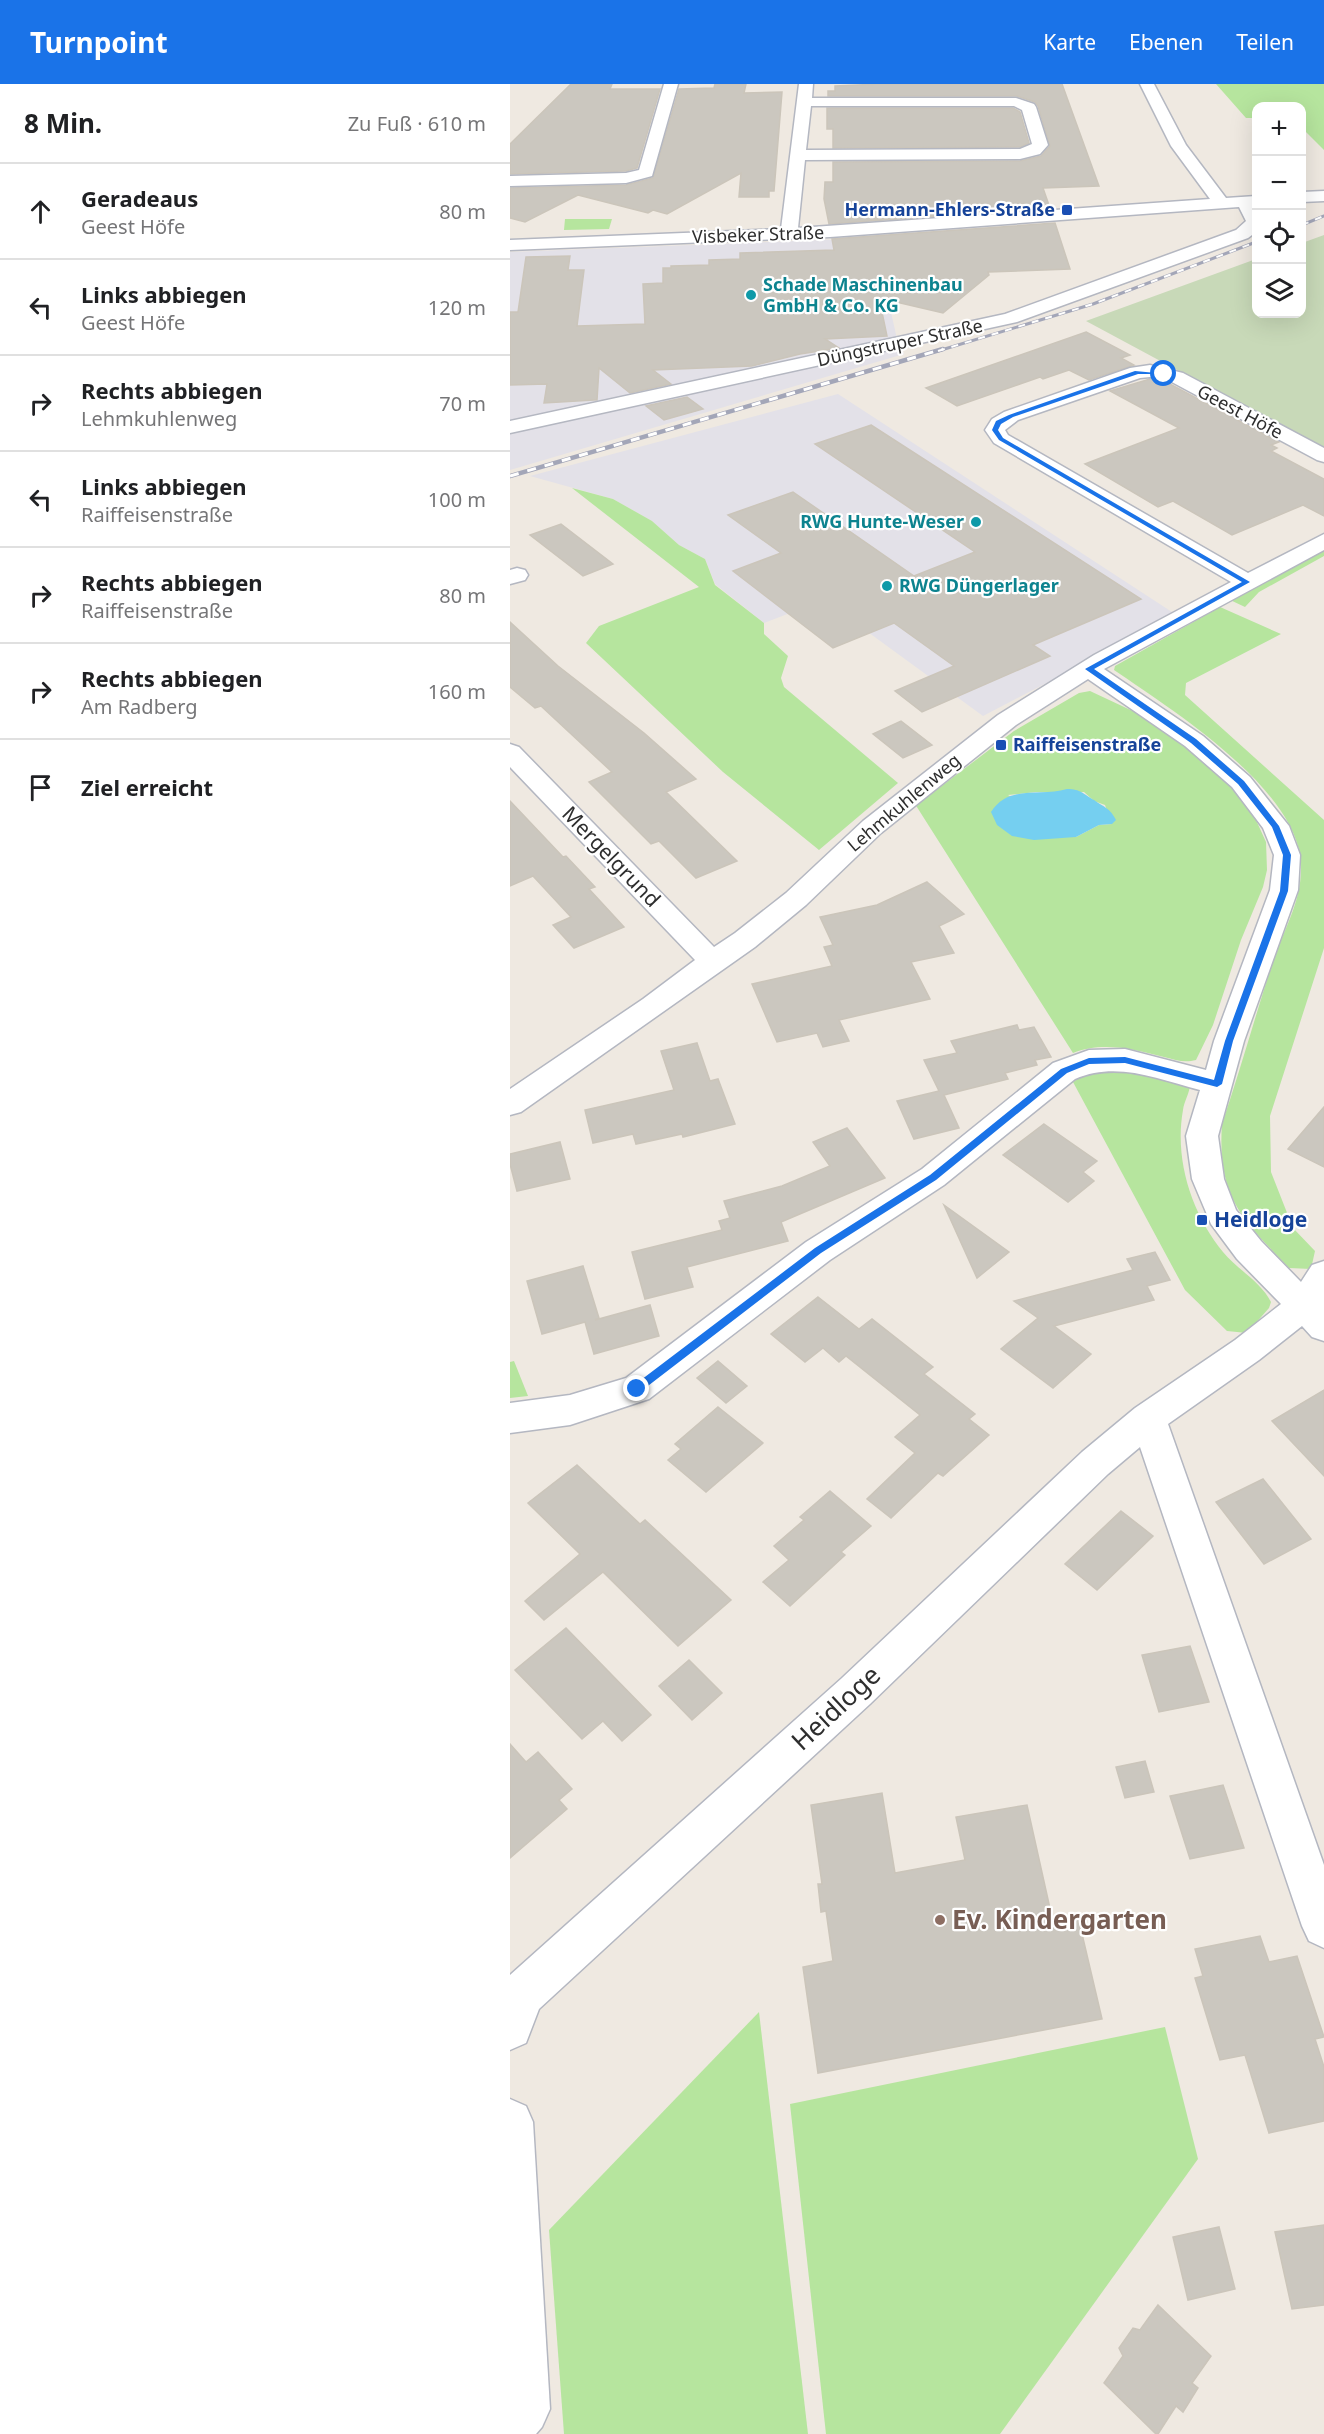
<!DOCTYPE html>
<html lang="de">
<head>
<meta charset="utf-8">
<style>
	:root { --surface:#fff; --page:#f6f6f6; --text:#202124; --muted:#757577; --line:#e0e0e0; --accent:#1a73e8 }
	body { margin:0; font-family:"Noto Sans",sans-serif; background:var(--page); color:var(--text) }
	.controls { position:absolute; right:18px; top:18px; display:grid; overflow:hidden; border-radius:12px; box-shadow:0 6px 24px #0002 }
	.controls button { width:54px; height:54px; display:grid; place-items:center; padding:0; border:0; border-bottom:2px solid var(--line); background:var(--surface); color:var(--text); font:30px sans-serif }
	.stop { position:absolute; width:18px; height:18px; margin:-14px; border:4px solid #1a73e8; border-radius:50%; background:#fff }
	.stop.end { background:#1a73e8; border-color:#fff; box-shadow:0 2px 6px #0008 }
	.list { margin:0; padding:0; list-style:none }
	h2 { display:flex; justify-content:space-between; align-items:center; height:78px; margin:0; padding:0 24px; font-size:26px }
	h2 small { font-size:20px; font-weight:400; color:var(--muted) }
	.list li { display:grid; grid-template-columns:39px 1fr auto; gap:18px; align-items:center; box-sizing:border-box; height:96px; padding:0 24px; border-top:2px solid var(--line) }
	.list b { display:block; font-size:22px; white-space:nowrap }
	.list p { margin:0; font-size:20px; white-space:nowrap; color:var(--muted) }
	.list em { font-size:20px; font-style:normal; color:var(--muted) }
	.icon { flex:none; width:33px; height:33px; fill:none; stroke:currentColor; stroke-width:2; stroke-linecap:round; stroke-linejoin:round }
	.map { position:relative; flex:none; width:814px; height:2350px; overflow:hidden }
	header { display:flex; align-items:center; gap:36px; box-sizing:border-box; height:84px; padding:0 30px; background:var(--accent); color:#fff }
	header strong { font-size:28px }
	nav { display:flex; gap:33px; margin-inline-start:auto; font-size:21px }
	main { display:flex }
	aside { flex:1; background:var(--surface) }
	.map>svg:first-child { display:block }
	.industrial { fill:#e3e1e8 }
	.green { fill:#b6e59e; fill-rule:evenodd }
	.cemetery { fill:#c8d9b8 }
	.water { fill:#75cff0 }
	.building { fill:#cbc7bf; stroke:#cbc5ba; stroke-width:1.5 }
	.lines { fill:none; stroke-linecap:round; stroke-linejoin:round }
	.minor-casing { stroke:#b4b7c1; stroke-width:3 }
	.minor { fill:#fff; fill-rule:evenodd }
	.rail-far1-casing { stroke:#a3a6b8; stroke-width:3 }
	.rail-casing { stroke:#a3a6b8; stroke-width:4.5 }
	.rail-far1 { stroke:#fff; stroke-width:2; stroke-dasharray:7; stroke-linecap:butt }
	.rail { stroke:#fff; stroke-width:3; stroke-dasharray:9; stroke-linecap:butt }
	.route { fill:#1a73e8 }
	.transit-dot { fill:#1a4fb4; stroke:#fff; stroke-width:2 }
	.culture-dot { fill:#0f9aa8; stroke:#fff; stroke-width:2 }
	.education-dot { fill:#8d6e63; stroke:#fff; stroke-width:2 }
	.labels { text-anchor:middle; stroke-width:4.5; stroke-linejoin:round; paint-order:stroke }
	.far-transit-label { font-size:18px; font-weight:bold; fill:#164399; stroke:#fff; text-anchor:end }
	.far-street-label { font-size:18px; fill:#2e2e2e; stroke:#fff }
	.far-culture-label { font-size:18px; font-weight:bold; fill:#0d838f; stroke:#fff; text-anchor:start }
	.street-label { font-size:21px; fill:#2e2e2e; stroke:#fff }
	.transit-label { font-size:21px; font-weight:bold; fill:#164399; stroke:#fff; text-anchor:start }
	.near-street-label { font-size:26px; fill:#2e2e2e; stroke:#fff }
	.near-education-label { font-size:26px; font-weight:bold; fill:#785e54; stroke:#fff; text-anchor:start }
</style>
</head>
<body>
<header>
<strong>Turnpoint</strong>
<nav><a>Karte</a><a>Ebenen</a><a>Teilen</a></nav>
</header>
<main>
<aside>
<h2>8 Min.<small>Zu Fuß · 610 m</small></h2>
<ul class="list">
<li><svg class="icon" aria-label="ahead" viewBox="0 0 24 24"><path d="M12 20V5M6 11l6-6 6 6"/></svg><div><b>Geradeaus</b><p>Geest Höfe</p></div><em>80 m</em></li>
<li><svg class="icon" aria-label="left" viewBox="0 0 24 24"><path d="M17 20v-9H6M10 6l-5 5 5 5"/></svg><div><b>Links abbiegen</b><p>Geest Höfe</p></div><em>120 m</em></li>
<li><svg class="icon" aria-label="right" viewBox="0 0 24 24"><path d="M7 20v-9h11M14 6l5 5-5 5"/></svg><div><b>Rechts abbiegen</b><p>Lehmkuhlenweg</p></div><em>70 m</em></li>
<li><svg class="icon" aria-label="left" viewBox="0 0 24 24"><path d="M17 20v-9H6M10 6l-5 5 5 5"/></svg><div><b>Links abbiegen</b><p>Raiffeisenstraße</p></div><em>100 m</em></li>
<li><svg class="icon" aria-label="right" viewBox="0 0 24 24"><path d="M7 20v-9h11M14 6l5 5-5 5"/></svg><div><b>Rechts abbiegen</b><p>Raiffeisenstraße</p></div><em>80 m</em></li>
<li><svg class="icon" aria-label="right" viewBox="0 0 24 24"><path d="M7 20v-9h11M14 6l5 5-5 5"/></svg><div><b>Rechts abbiegen</b><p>Am Radberg</p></div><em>160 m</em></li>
<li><svg class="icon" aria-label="arrive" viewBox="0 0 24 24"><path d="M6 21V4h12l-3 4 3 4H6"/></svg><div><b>Ziel erreicht</b></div></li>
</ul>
</aside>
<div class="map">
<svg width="814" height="2350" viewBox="0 0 814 2350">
	<rect width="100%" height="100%" fill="#efe9e1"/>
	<g class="industrial">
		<path d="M336,155L374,197L387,255L394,270L0,386V168Z"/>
		<path d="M328,310L662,528L604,564L473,632L314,516L254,539L205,500L195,475L169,461L142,437L103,415L20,392Z"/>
	</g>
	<g class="green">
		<path d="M706,0H814V66L792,44V22H746V34H736Z"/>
		<path d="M55,135H102L99,145L54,146Z"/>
		<path d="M62,404L103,415L142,437L169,461L195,475L205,501L254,539V550L278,572L271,594L274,603L388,699L309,766L213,688L76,559L89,542L189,503Z"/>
		<path d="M814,463V472L749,508L735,523L718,515Z"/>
		<path d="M710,523L771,550L676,599L675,611L814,736V864L760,1032L761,1088L783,1144L805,1167L801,1185L779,1184C732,1135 707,1113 712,1040C730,987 745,933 762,880C774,843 796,812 790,771C778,699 661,625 604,586L605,582Z"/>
		<path d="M580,607L644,637L721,700L741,725L756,758L757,786L753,803L731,856L703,941L686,976C674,979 666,976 654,973C625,965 591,957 563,969L405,720L421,710L504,647L569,609ZM526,708H574L584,717L595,721L602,740L589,741L566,753L498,711Z"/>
		<path d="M595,983L680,1000C680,1009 674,1017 673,1026C664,1076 682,1130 713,1168C727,1185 751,1198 761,1218L759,1224L737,1249L717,1247L675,1206L563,998L576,989Z"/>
		<path d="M4,1277L18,1312L0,1314V1278Z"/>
		<path d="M249,1928L298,2350H54L39,2146Z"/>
		<path d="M655,1943L688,2075L490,2350H316L280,2020Z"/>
	</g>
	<path class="cemetery" d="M814,151V365L576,237L746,175V230H792V159Z"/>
	<path class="water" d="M557,705C571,705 573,710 584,716C594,723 600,724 606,736L602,740L589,741L566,753L524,756L502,752L487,741L481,728C499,700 530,713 557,705Z"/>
	<g class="building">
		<path d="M61,0H102L100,5H150L127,84L116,87L0,90V60Z"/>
		<path d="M205,0H236L234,9L272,8L264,107H259V113H229L231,89L157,130L143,126L138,129L68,111L15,138L0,134V104L116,101L143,94L169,5L204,4Z"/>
		<path d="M370,0H552L589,102L533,104L540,124L319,140L314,115L315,98H323V78L510,77L531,72L540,62L528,22L525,18L507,12H318V7H325V2Z"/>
		<path d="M317,24H503L510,28L519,59L510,63L323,64V45H317Z"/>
		<path d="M545,139L560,185L478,188L479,191L433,229L369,214L377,252L315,255L329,264L290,270L242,282L143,286L161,300L120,309L89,284L87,316H84L34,319L37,300L0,301V228H8L16,173L60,172L58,186H74L67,242L135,240L133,200L153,199V184H161V182L199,181V176L230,175V169L324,166L322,155Z"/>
		<path d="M576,248L620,271L611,274L624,281L579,296L559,286L533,295L530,293L447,322L416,304Z"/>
		<path d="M640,295L658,299L769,358L761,361L767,364L761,367L814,395V432L793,421L722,451L663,417L648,423L575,380L669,344L600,307Z"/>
		<path d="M177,313L193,325L154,336L136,322Z"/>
		<path d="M361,341L631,515L523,561L540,572L412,628L385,607L444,582L384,539L323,564L223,487L271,469L218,431L283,408L404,492L465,468L305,360Z"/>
		<path d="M51,440L103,480L73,492L20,451Z"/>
		<path d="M0,538L48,582L134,649L186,695L156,708L227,777L186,794L149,757L141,760L79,698L102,688L31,622L25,624L0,603Z"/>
		<path d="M391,637L422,661L393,674L363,650Z"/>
		<path d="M0,717L53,773L56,772L85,803L79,805L114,843L64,864L43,841L61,833L23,792L0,802Z"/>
		<path d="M417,798L454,830L429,842L444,869L401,878L420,915L329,936L339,957L313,963L307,949L267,958L242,900L322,882L314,863L323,861L310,833L367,821Z"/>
		<path d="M507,941L509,946L524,943L541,973L525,976L527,981L495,989L498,995L434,1011L449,1044L404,1055L387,1017L429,1007L414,976L447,969L441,957Z"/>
		<path d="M187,959L200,997L208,995L225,1040L173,1053L172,1050L126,1060L123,1050L83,1059L75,1026L164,1006L151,967Z"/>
		<path d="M814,1023V1083L778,1065Z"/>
		<path d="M534,1040L587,1077L573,1088L584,1097L558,1118L493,1071Z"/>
		<path d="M337,1044L375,1094L271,1138L278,1157L177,1183L183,1203L135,1215L122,1168L212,1146L209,1137L220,1134L214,1117L272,1102L320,1082L303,1058Z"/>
		<path d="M50,1058L60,1095L7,1107L0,1080V1070Z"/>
		<path d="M434,1121L499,1168L467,1194Z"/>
		<path d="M645,1168L660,1196L637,1202L644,1216L544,1242L581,1270L543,1304L491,1265L528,1234L504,1217L623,1186L617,1175Z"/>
		<path d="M73,1182L89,1234L85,1236L140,1221L149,1252L84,1270L75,1238L32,1250L17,1197Z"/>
		<path d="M308,1213L349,1245L362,1235L423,1283L414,1290L465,1330L459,1335L479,1351L433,1392L428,1389L381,1434L357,1415L405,1369L385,1353L410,1331L336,1272L329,1278L313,1264L295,1278L261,1250Z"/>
		<path d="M208,1277L237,1302L216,1319L187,1294Z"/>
		<path d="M814,1306V1392L762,1337Z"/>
		<path d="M208,1323L253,1359L196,1408L158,1376L171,1365L165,1360Z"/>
		<path d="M67,1381L130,1440L135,1436L221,1516L168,1562L93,1488L34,1536L15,1517L70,1470L18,1419Z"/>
		<path d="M753,1395L801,1455L754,1480L706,1418Z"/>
		<path d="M320,1407L361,1442L331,1468L335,1471L280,1522L253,1498L279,1476L264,1462L294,1436L290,1433Z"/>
		<path d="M611,1427L643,1452L587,1506L555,1480Z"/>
		<path d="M56,1544L141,1631L112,1657L93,1637L72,1655L5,1586Z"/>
		<path d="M680,1562L699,1618L649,1628L632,1571Z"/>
		<path d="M179,1576L212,1609L182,1636L149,1602Z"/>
		<path d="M0,1660L16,1678L28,1668L62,1705L49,1716L57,1725L0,1774Z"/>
		<path d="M635,1677L644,1708L615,1714L606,1683Z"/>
		<path d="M713,1701L734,1764L680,1775L660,1712Z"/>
		<path d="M372,1709L385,1789L455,1776L446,1733L517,1721L543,1838L568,1833L592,1935L308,1989L293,1883L323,1877L316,1827L311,1828L308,1800H312L301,1721Z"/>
		<path d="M750,1852L759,1878L787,1872L814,1953L805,1955L814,1983V2037L759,2049L735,1971L710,1976L685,1894L693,1892L685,1865Z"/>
		<path d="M814,2141V2221L782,2225L765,2148Z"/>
		<path d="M709,2143L725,2205L678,2216L663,2153Z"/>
		<path d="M648,2221L701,2272L682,2299L688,2304L673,2328L666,2322L648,2350H646L594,2299L613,2272L609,2264L623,2244L630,2246Z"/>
	</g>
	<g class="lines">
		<g class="minor-casing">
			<g id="minor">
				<path d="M154,0H168L142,92L116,99L0,102V92L116,89L129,86Z"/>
				<path d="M289,0H303L302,14H506L524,20L526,23L538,61L530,70L510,75L295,76L288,144L700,115L661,62L630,0H644L676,61L716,114L746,112V148L738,154L507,238L0,349V337L495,230L726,146L736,137L729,123L320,153L0,166V156L271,145ZM301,22H504L512,26L522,60L510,65L296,66Z"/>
				<path d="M814,107V117L792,118V108Z"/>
				<path d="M640,281L673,289L814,364V378L807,376L660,297L640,293L630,294L508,336L495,346L498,351L738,489L814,450V466L594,585L693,652L740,693L779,742L790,771L788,806L734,957L708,1052L714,1095L726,1126L751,1157L791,1198L802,1181L814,1177V1257L802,1253L792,1242L749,1276L658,1340L814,1781V1864L799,1857L792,1842L630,1363L598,1390L360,1620L29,1925L16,1959L0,1966V1891L332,1594L572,1368L625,1324L725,1256L771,1220L727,1175L701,1140L682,1095L676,1052L690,1006C647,995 607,977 565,995L434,1101L320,1176L139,1315L60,1341L0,1349V1319L60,1311L116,1294L296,1158L412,1085L543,979L579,966L615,965L696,986L704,957L760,806L764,771L753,744L722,703L675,662L578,595L506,641L371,749L296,821L245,863L11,1028L0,1031V1005L133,915L185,876L0,683V660L9,663L204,863L225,849L276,809L353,737L488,631L584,571L721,498L484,359L475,346L482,335L494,328L620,284Z"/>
				<path d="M7,484L15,486L18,491L15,496L0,500V486Z"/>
				<path d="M0,2015L16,2022L23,2038L40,2325L32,2343L26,2350H0Z"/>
			</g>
		</g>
		<use href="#minor" class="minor"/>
		<g class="rail-far1-casing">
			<g id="rail-far1">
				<path d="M792,141L814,132"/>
				<path d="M428,267L583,220L746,158"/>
			</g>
		</g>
		<g class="rail-casing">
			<path id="rail" d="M0,392L433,265"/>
		</g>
		<use href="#rail-far1" class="rail-far1"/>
		<use href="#rail" class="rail"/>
	</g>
	<path class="route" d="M625,287L657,290H628L503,333L491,340L488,346L493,354L740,498L584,585L686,655L734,697L769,742L781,771L778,807L723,957L712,1000L707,1003L615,979L579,980L557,989L426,1096L311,1169L130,1308H123V1302L305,1164L420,1091L551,985L579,974L615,973L704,996L715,957L770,807L773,771L762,743L728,700L681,659L575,585L732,498L489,356L482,346L486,337L499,331Z"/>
	<g class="transit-dot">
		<rect x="551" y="120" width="12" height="12" rx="3"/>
		<rect x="485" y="655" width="12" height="12" rx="3"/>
		<rect x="686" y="1130" width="12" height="12" rx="3"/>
	</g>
	<g class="culture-dot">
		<circle cx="241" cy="211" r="6"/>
		<circle cx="466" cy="438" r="6"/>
		<circle cx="377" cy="502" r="6"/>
	</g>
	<circle class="education-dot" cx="430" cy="1836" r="6"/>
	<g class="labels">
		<g class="far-transit-label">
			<text x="545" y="132">Hermann-Ehlers-Straße</text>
			<text x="503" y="667" text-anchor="start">Raiffeisenstraße</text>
		</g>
		<g class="far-street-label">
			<text transform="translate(248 151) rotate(-2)" y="6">Visbeker Straße</text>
			<text transform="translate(390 259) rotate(-12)" y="6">Düngstruper Straße</text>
			<text transform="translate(730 328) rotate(28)" y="6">Geest Höfe</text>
			<text transform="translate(394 719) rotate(-40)" y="6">Lehmkuhlenweg</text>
		</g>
		<g class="far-culture-label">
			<text x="253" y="207">Schade Maschinenbau<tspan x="253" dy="21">GmbH &amp; Co. KG</tspan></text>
			<text x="454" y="444" text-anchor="end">RWG Hunte-Weser</text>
			<text x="389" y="508">RWG Düngerlager</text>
		</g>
		<g class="street-label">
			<text transform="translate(101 773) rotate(46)" y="7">Mergelgrund</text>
		</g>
		<g class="transit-label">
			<text x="704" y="1143">Heidloge</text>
		</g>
		<g class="near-street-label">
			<text transform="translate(326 1624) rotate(-43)" y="9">Heidloge</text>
		</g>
		<g class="near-education-label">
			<text x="442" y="1845">Ev. Kindergarten</text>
		</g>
	</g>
</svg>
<div class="controls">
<button>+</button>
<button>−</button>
<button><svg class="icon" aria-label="locate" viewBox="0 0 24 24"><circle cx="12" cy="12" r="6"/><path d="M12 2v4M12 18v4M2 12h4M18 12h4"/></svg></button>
<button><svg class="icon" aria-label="layers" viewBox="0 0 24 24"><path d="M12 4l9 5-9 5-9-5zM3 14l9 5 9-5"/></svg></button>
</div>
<div class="stop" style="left:654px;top:290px"></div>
<div class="stop end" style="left:127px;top:1305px"></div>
</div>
</main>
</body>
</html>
